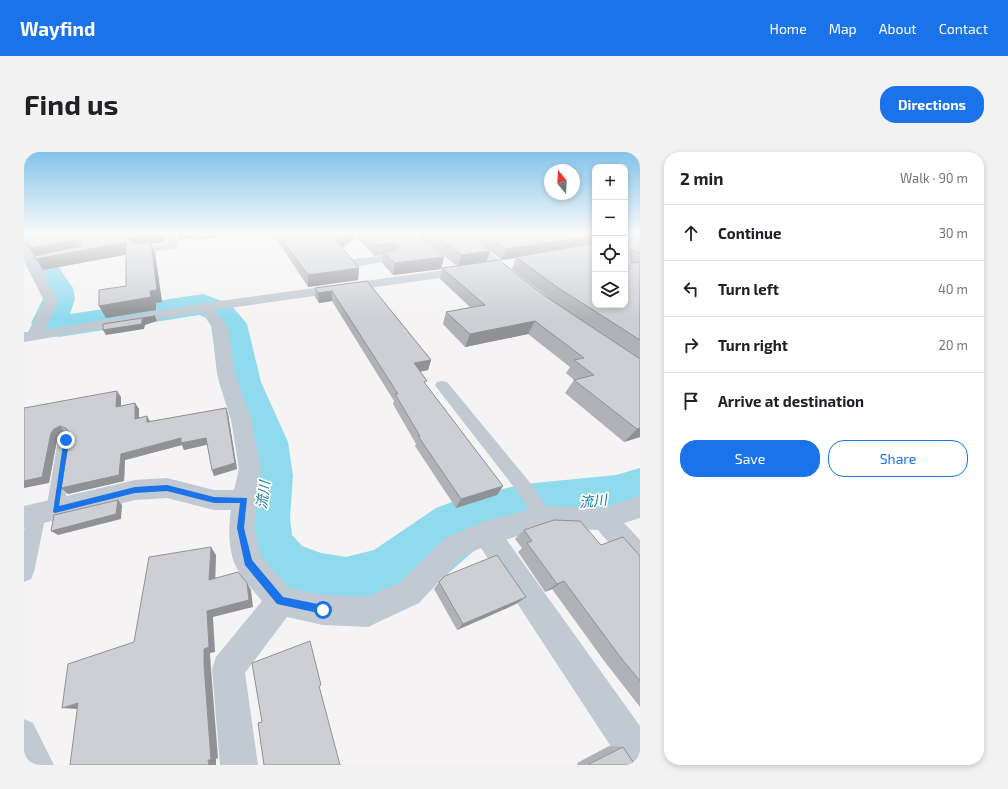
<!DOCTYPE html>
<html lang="en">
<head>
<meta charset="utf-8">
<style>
	:root { --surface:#fff; --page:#f2f2f2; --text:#202124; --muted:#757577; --line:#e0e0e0; --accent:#1a73e8 }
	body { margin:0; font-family:"Exo 2","Noto Sans JP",sans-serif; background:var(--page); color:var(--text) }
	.controls { position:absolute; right:12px; top:12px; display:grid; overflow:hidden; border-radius:8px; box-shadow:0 2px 6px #0003 }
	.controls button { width:36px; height:36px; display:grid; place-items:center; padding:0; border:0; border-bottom:1px solid var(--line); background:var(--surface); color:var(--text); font:20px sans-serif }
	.compass { position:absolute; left:520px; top:12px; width:36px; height:36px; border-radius:50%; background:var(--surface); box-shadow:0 2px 6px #0003; rotate:342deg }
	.stop { position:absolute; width:12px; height:12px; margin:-9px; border:3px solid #1a73e8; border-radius:50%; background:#fff }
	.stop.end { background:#1a73e8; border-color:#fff; box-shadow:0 1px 4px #0008 }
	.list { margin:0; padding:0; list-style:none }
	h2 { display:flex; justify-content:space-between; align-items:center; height:52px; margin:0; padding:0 16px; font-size:17px }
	h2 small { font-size:13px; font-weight:400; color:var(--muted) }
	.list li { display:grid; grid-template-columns:26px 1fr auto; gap:12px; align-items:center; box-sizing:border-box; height:56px; padding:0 16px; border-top:1px solid var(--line) }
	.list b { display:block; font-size:15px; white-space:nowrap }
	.list em { font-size:13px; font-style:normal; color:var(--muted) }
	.actions { display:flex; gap:8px; padding:12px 16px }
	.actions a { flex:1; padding:9px 0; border:1px solid var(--accent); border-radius:16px; text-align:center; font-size:14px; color:var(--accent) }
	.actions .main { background:var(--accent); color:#fff }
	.icon { flex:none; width:22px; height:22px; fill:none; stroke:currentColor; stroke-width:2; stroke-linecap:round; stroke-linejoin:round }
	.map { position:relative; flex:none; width:616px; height:613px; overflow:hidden; border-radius:16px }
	header { display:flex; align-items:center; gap:24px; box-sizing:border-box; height:56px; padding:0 20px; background:var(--accent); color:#fff }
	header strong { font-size:19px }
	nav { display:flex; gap:22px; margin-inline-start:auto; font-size:14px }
	.intro { display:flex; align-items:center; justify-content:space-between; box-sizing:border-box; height:96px; padding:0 24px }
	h1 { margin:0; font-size:28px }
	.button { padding:10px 18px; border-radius:16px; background:var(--accent); color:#fff; font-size:14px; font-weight:700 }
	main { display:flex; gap:24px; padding:0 24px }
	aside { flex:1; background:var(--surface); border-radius:16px; box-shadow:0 2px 6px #0003 }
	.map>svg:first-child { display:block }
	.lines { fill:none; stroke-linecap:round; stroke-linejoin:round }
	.river { fill:#90daee; fill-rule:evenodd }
	.service { fill:#c1cad2; fill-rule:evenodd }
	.minor { fill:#c1cad2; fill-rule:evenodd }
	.wall { fill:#b0b2b7 }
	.shaded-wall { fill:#909195 }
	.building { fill:#cdcfd5; stroke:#909195 }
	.route { fill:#1a73e8 }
	.labels { text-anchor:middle; stroke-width:3.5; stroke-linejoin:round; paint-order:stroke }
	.water-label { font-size:14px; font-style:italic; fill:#0c7c9b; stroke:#fff }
</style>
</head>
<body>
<header>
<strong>Wayfind</strong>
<nav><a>Home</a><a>Map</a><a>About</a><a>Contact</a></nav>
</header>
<div class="intro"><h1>Find us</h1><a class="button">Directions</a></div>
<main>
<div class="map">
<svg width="616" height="613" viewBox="0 0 616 613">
	<rect width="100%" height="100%" fill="#f5f3f3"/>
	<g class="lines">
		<path class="river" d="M0,82H15L23,90L27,104L49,136L51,147L46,162L179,142L206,152L223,172L237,230L264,290L269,324L266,366L268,383L278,394L297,401L322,405L350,398L412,356L433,348L500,332L592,323L616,316V364L592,371L500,382L452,397L389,452L365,461L322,473L297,469L273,459L232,440L217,417L207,396L206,366L215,324L214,290L195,230L187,173L182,166L175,163L35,185L13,178L7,171L19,147L17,136L0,105Z"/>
		<g class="service">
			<path d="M418,229L423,230L508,333L528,365L525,371L519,373L513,371L496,343L413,236L411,233L413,230Z"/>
			<path d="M42,282L47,284L50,288L40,358L37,364L31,366L25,364L22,358L34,288L37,284Z"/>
			<path d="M13,354L19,356L22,362L10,420L7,427L0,430V378L7,356Z"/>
			<path d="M0,567L9,571L30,613H2L0,609Z"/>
		</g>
		<g class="minor">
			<path d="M142,82H152L154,94L153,96L115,102L109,99L115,96L143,92Z"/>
			<path d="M244,82H273C268,87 247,89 242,84Z"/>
			<path d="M436,82H446L478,111L480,114L478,117L191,158L204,175L211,222L227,267L237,317L230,376L236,403L265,436L299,443L343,445L375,431L421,386L462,369L519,354L580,356L616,344V366L600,371L616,388V420L606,416L574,378L519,376L482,387L616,574V613H599L457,396L439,404L395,451L344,475L299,473L263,465L221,521L234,613H196L188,517L192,505L238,449C230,439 221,430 215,420C204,403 204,377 207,358H190L143,346L111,348L0,376V354L111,328L143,326L190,338H210L215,317L207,267L193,222L188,175L178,160L0,190V180H4L20,149L0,109V94L6,97L34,149L21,178L181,151L465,112Z"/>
			<path d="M366,103L372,106L370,108L330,115L324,111L330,107Z"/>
		</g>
	</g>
	<g class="wall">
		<path d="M0,82H142L141,90L127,92L131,101L138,150L132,151V158L82,166L102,134V102L19,118L6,96L2,93L0,90Z"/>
		<path d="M153,82H209L175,88L173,85L155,88Z"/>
		<path d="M252,82H447L462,110L525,146L488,117L492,106L477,108L448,82H571L570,92L571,153L601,82H616V285L600,290L541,241L550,228L542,221L546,215L504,182L441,195L419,172L422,160L446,155L416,127L418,116L433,114L404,91L401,90L420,105L417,117L369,123L358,111L359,103L351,104L332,85L318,96L335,116L334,128L284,135L253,88Z"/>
		<path d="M343,129L407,208L404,218L396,220L402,233L479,334L473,343L432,356L391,294L392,292L369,252L370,249L308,149L295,151L291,145V136Z"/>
		<path d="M97,245V254L111,251L115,257V266L123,264L126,270L202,256L204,262L213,317L190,324L183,293L160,298L158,293L101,308L100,329L44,342L46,282L41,281L36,283L33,288L25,331L0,256Z"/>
		<path d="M500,378L577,393L616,404V555L581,510L528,437L521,440L494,400L498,396L491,387Z"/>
		<path d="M415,430L492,452L433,478L410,437Z"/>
		<path d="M585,594L599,595L611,613H554L553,611Z"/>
	</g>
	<g class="shaded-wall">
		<path d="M122,82H142L141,90L127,92L131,101L138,150L132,151V158L82,166L75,154L127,145L103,87L110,84Z"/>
		<path d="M153,82H172L173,85L155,88Z"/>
		<path d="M173,82H209L175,88Z"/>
		<path d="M323,82H332V85L313,100V89Z"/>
		<path d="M395,82H401L399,90L393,93Z"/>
		<path d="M604,82H616V87L601,89Z"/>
		<path d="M571,83V89L569,93L492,105V106L477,108L482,97Z"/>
		<path d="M52,88L57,98L102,90L106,102L19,118L6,96Z"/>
		<path d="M466,99L462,111L434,114L438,103Z"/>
		<path d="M420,105L417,117L369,123L371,111Z"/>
		<path d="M335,116L334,128L284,135V123Z"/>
		<path d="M308,139V149L295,151L294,141Z"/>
		<path d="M131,164L133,169L121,173L120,177L82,183L79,178Z"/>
		<path d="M511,169L504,182L441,195L446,182Z"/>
		<path d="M407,208L404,218L388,221L390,211Z"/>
		<path d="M93,239L97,245V261L92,255Z"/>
		<path d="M111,251L115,257V274L111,267Z"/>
		<path d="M202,256L204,262L213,317L190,324L188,318Z"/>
		<path d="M123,264L127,271L123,270Z"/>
		<path d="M36,274L41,281L36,283L33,288L25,331L0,336V329L27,281L30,277Z"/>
		<path d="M616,276V285L600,290L613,277Z"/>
		<path d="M157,286H182L185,292L160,298L158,293L101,308L100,329L44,342L37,336L97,302Z"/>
		<path d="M479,334L473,343L432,356L437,347Z"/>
		<path d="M94,348L98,353L97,367L34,383L27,379Z"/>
		<path d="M187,395L192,403L191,435L185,428Z"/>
		<path d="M540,429L528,437L521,440L533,432Z"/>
		<path d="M223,431L227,438L229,455L189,465L191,500L186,501L187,517L194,606L192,607V613H185L180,513V497L183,459Z"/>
		<path d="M502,445L492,452L433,478L439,472Z"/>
		<path d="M54,551L53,557L38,556Z"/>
	</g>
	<g class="building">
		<path d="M0,82H122L110,84L103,87L111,92L127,90L133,138L126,139L127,145L75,154V138L102,134V90L12,107L10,104L57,94L56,89L52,88L6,96L0,85Z"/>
		<path d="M254,82H323L313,89L335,116L284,123Z"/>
		<path d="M340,82H396H395L396,86L420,105L371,111L359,100L372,98L375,94L371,91L352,93Z"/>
		<path d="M408,82H447L466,99L438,103Z"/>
		<path d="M463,82H571V83L482,97Z"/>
		<path d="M601,82H606V85L608,86L616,85V101L607,98L608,111L616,110V188L533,135L492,105L571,91V153H601Z"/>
		<path d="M475,108L521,144L616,207V276L613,277L550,228L570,223L550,208L560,206L511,169L446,182L422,160L461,153L418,116Z"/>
		<path d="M343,129L407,208L390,211L403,229L400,230L479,334L437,347L394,284H396L371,242H374L308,139L294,141L291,136Z"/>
		<path d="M131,164L118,167V172L79,178V172Z"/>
		<path d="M93,239L92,255L111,251V267L123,264V270L202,256L211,311L188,318L182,286L157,291V286L97,302L95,323L37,336L46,282L42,276L36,274L30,277L27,281L18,325L0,329V256Z"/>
		<path d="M94,348L92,362L27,379L30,363Z"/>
		<path d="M530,368L556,369L577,393L599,385L616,404V529L597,506L540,429L533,432L503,391L508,389L500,378Z"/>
		<path d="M187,395L185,428L214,420L223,431L225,448L183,459L185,495L180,497V513L187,608H184L185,613H46L54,551L38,556L44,512L110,490L125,405Z"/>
		<path d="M473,403L502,445L439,472L415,430L421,424Z"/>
		<path d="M286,489L297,533L295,534L316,613H240L234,571L238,570L228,511Z"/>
		<path d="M599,595L611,613H566L565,612Z"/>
	</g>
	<linearGradient id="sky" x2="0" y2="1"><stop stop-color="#85c3ea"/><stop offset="0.49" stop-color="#fafafa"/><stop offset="1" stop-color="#fafafa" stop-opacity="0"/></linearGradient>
	<rect width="616" height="167" fill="url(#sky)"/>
	<path class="route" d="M40,286L45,288L35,354L111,335L143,333L190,345L223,346L220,376L228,408L259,445L299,453L302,454V461L299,462L253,452L221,413L213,376L216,351H190L143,339L111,341L31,361L29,360Z"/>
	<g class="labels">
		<g class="water-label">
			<text transform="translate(239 343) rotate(-83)" y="5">流川</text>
			<text transform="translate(569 349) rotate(-6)" y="5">流川</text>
		</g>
	</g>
</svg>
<div class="controls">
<button>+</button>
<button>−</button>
<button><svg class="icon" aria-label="locate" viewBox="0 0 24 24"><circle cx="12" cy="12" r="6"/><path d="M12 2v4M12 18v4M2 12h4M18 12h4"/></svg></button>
<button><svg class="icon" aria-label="layers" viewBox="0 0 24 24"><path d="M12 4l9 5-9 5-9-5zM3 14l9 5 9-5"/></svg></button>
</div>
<svg class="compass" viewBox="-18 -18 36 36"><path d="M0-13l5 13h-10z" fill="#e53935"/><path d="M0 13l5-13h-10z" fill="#757577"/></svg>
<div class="stop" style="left:299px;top:458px"></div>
<div class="stop end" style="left:42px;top:288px"></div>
</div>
<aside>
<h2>2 min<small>Walk · 90 m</small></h2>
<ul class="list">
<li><svg class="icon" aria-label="ahead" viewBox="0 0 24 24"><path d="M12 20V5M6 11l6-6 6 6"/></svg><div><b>Continue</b></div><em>30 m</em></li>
<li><svg class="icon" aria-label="left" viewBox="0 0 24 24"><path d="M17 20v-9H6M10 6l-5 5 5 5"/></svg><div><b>Turn left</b></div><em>40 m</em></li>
<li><svg class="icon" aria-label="right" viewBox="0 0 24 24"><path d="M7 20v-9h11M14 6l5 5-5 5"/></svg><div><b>Turn right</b></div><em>20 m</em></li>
<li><svg class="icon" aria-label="arrive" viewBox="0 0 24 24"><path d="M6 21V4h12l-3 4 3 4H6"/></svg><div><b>Arrive at destination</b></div></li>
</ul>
<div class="actions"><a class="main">Save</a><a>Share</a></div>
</aside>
</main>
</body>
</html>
